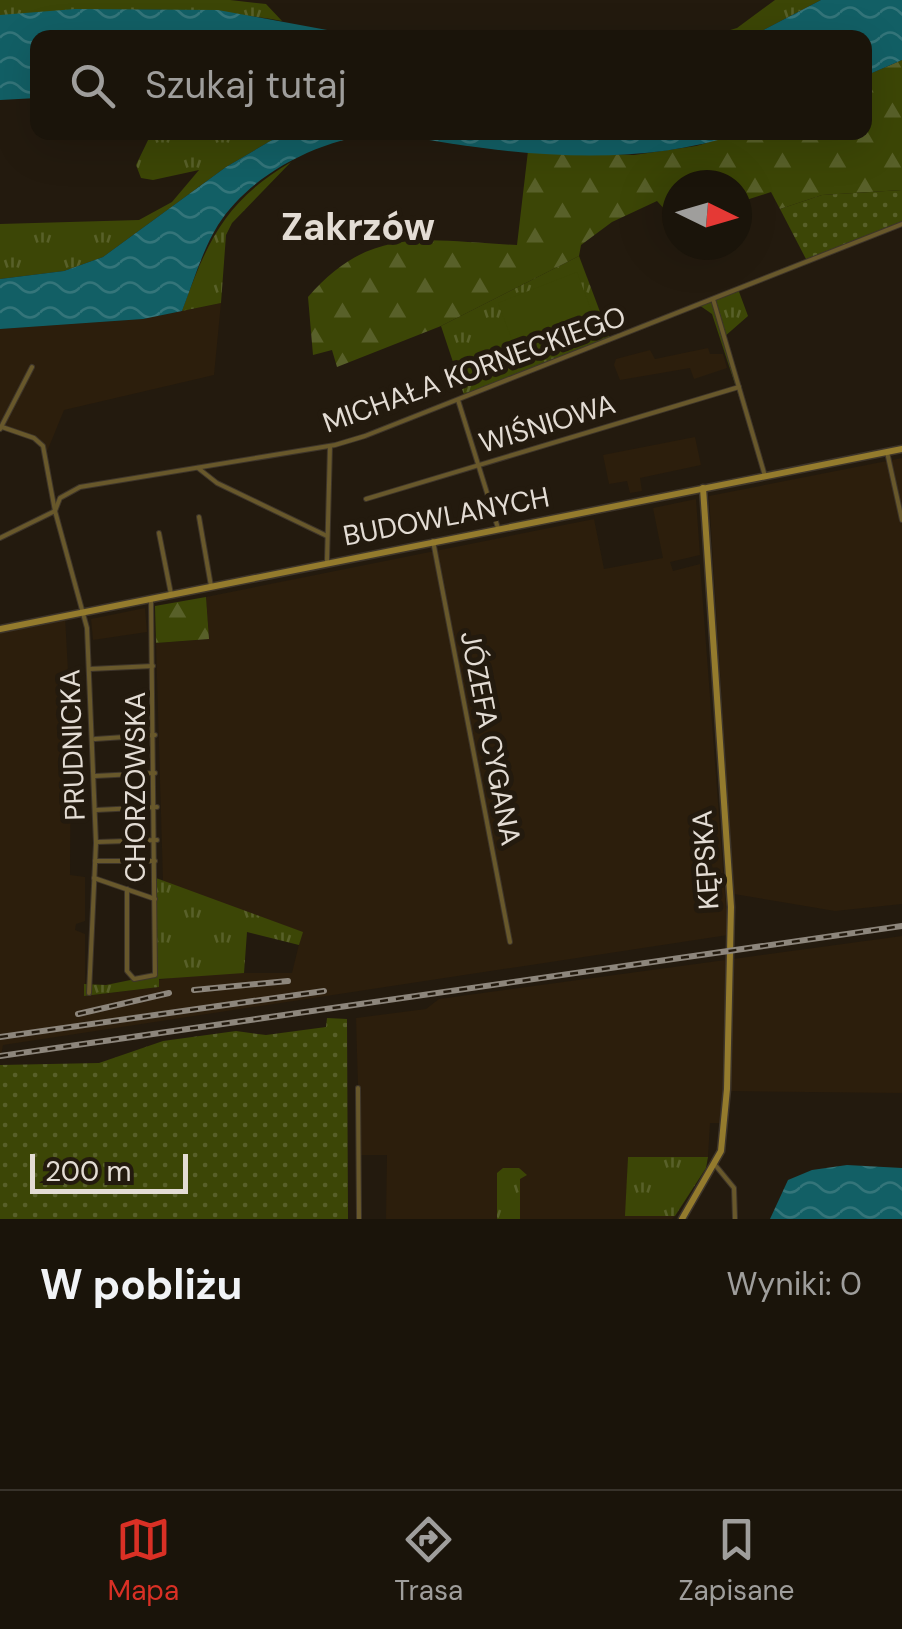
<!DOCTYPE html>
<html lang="pl">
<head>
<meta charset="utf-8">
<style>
	:root { --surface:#1a140a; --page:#272118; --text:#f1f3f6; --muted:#9f9e9c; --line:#38332b; --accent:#d93025 }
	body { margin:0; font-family:"DM Sans",sans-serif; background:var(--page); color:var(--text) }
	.compass { position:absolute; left:662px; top:170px; width:90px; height:90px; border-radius:50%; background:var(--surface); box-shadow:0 10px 40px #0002; rotate:95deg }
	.scale { position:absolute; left:30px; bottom:25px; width:158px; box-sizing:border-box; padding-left:10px; border:5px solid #e3dcd4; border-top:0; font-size:28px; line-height:35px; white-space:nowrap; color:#e3dcd4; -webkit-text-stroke:8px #231a0e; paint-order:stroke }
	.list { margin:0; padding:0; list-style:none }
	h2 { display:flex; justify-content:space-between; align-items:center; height:130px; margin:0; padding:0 40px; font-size:42px }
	h2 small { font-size:32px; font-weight:400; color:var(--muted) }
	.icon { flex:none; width:55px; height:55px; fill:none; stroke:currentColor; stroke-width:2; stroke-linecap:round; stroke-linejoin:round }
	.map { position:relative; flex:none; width:902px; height:1219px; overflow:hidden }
	.search { position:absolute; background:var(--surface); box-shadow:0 10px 40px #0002; left:30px; right:30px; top:30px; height:110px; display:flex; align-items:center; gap:25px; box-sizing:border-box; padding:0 35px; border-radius:20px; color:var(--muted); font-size:38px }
	.sheet { height:270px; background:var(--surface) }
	nav { display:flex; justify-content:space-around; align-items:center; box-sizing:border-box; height:140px; border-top:2px solid var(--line); background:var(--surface); font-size:28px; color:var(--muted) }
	nav a { display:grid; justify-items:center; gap:5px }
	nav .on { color:var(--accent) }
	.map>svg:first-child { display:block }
	.built { fill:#2c1e0c }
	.grass { fill:url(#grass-tufts) }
	.forest { fill:url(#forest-firs) }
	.garden { fill:url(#garden-dots) }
	.pitch { fill:#3c4606 }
	.water { fill:url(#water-waves) }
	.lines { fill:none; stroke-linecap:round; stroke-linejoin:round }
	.street-casing { stroke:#3e352a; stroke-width:6 }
	.secondary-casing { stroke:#3e352a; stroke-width:9 }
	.street { stroke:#68582b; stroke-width:4 }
	.secondary { stroke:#947b2d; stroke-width:6 }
	.rail-casing { stroke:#8d867c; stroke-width:6 }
	.rail { stroke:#231a0e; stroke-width:2.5; stroke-dasharray:8; stroke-linecap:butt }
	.labels { text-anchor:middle; stroke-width:10; stroke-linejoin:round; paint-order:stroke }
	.street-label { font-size:28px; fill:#e3dcd4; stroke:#231a0e }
	.district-label { font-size:38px; font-weight:bold; fill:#e3dcd4; stroke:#231a0e }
</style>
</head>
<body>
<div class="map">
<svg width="902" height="1219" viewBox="0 0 902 1219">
	<defs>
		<pattern id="grass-tufts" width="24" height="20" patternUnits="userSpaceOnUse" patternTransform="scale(2.5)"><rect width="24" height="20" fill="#3c4606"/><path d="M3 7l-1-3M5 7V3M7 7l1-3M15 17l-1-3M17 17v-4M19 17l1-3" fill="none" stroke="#586029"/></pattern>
		<pattern id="forest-firs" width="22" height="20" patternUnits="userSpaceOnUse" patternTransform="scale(2.5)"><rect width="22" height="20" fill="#3c4606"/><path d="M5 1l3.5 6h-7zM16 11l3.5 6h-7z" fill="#586029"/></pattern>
		<pattern id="garden-dots" width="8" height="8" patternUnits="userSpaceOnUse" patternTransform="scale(2.5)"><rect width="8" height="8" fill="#3c4606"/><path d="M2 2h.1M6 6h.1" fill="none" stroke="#586029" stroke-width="1.8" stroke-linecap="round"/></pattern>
		<pattern id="water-waves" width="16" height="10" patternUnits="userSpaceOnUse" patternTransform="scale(2.5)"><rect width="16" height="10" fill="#125f65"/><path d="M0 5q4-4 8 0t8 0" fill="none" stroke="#34757a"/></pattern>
	</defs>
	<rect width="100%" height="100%" fill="#231a0e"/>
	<g class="built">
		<path d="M221,303L214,375L64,410L46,454L34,438L0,429V329L143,319Z"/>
		<path d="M708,348L710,354H723L727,368L694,379L690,368L620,380L614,365L616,359L650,350L655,359Z"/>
		<path d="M695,437L701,465L640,478L642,491L630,493L627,481L609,484L603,455Z"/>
		<path d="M902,458V904L835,911L734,894L709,496Z"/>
		<path d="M696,499L700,555L670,562L673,571L700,564L728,935L3,1045L0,1061V629L65,616L71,726L70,875L85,877V921L76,924L75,930L85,934V996L159,987L158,980L202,973H292L302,932L163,882L156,643L209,639L206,597L594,519L604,569L663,558L653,508Z"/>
		<path d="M145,608L147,632L93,640L91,619Z"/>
		<path d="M902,936V1093L728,1091L726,1123H710L708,1157H628L626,1215L675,1216L672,1219H386L387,1155H360L356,1018L426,1009L439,999Z"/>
	</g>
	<g class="grass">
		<path d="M0,0H230L266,4L282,21C187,4 96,10 0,16Z"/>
		<path d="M775,0H821L750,37L703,38L737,28Z"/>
		<path d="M273,133H284L226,167L103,257L64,271L0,279V224L139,220L172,202L199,170L153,180L141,178L136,165L150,136C174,131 258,144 273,133Z"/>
		<path d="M291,162L232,223L226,235L221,303L182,311C208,240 224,202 291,162Z"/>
		<path d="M579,256L611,341L465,398L441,326Z"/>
		<path d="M738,289L748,316L724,337L765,476L712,314L699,305Z"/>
		<path d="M156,878L303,932L299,945L247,932L244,973L159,979V987L84,996V984L106,985L155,975Z"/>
		<path d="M628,1157H708L706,1168L675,1216H625Z"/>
		<path d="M503,1168H519L527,1175L520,1179V1219H497V1173Z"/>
	</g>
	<g class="forest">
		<path d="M902,60V190L822,195L780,209L771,192L737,203V185H677V223L657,201L612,222L581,245L579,256L441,326L337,367L332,350L313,355L308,297C372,223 428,241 517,245L528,151L634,155L696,146L741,133L864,132L865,76Z"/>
		<path d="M206,597L209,639L156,643L155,606Z"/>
	</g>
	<g class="garden">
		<path d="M902,190V224L807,261L780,209L822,195Z"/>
		<path d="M327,1018L347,1019L348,1219H0V1065L99,1063L163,1041L236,1031L266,1035L326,1027Z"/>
	</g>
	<path class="pitch" d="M577,272L596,323L517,353L498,303Z"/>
	<g class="water">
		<path d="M821,0H902V60L865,76L864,38L750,37Z"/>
		<path d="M75,9L218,10L365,37L38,38L37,98L0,100V15Z"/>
		<path d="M284,133H383C322,138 251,173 218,225C202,251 193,283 182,311L143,319L0,329V279L64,271L103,257L226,167Z"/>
		<path d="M389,133L741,132V133C629,171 503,154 389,133Z"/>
		<path d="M847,1165L902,1168V1219H770L788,1180L812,1170Z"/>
	</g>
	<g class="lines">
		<g class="street-casing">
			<g id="street">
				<path d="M713,299L765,476"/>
				<path d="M458,400L498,528"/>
				<path d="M2,427L34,438L43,446L55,511L87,628L96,843L89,993"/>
				<path d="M0,429L32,367"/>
				<path d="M887,452L902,520"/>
				<path d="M198,468L217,483L327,536"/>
				<path d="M366,499L739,387"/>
				<path d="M55,511L60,498L80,487L335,445L365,436L902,224"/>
				<path d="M199,517L211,586"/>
				<path d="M159,533L171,594"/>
				<path d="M0,538L55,511"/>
				<path d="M433,541L510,942"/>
				<path d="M327,561L330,446"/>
				<path d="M90,669L153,666"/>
				<path d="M95,739L155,735"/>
				<path d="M95,776L155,773"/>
				<path d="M96,810L157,807"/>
				<path d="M97,842L157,840"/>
				<path d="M95,861H155"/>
				<path d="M94,878L155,899"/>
				<path d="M127,889V971L134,979L155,975L151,598"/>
				<path d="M358,1088L359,1219"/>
				<path d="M716,1166L734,1188L735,1219"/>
			</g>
		</g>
		<g class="secondary-casing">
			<g id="secondary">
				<path d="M0,629L902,449"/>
				<path d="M682,1219L721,1151L727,1089L731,907L703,488"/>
			</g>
		</g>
		<use href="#street" class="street"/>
		<use href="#secondary" class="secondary"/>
		<g class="rail-casing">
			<g id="rail">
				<path d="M194,990L288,981"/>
				<path d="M78,1014L169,993"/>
				<path d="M0,1037L324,991"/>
				<path d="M0,1056L902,926"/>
			</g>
		</g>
		<use href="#rail" class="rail"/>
	</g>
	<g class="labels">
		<g class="street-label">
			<text transform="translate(474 369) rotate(-20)" y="10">MICHAŁA KORNECKIEGO</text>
			<text transform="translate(547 423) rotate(-17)" y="10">WIŚNIOWA</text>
			<text transform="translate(446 516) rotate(-11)" y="10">BUDOWLANYCH</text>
			<text transform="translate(491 738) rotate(79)" y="10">JÓZEFA CYGANA</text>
			<text transform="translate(72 745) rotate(-92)" y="10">PRUDNICKA</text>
			<text transform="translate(135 787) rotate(-90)" y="10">CHORZOWSKA</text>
			<text transform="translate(705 860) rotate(-94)" y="10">KĘPSKA</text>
		</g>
		<g class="district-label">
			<text x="358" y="240">Zakrzów</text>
		</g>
	</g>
</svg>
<svg class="compass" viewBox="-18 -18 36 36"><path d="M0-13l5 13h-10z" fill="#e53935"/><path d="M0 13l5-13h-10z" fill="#9f9e9c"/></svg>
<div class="scale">200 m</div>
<div class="search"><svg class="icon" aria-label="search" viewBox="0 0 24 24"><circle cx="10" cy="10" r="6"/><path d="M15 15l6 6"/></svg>Szukaj tutaj</div>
</div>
<section class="sheet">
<h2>W pobliżu<small>Wyniki: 0</small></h2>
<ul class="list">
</ul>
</section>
<nav>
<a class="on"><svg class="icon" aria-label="map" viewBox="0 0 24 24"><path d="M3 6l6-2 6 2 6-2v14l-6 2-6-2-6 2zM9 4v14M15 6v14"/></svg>Mapa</a>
<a><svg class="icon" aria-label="directions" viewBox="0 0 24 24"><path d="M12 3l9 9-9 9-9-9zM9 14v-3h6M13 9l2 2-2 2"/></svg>Trasa</a>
<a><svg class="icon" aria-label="saved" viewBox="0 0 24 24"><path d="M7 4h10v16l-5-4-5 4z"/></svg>Zapisane</a>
</nav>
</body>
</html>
